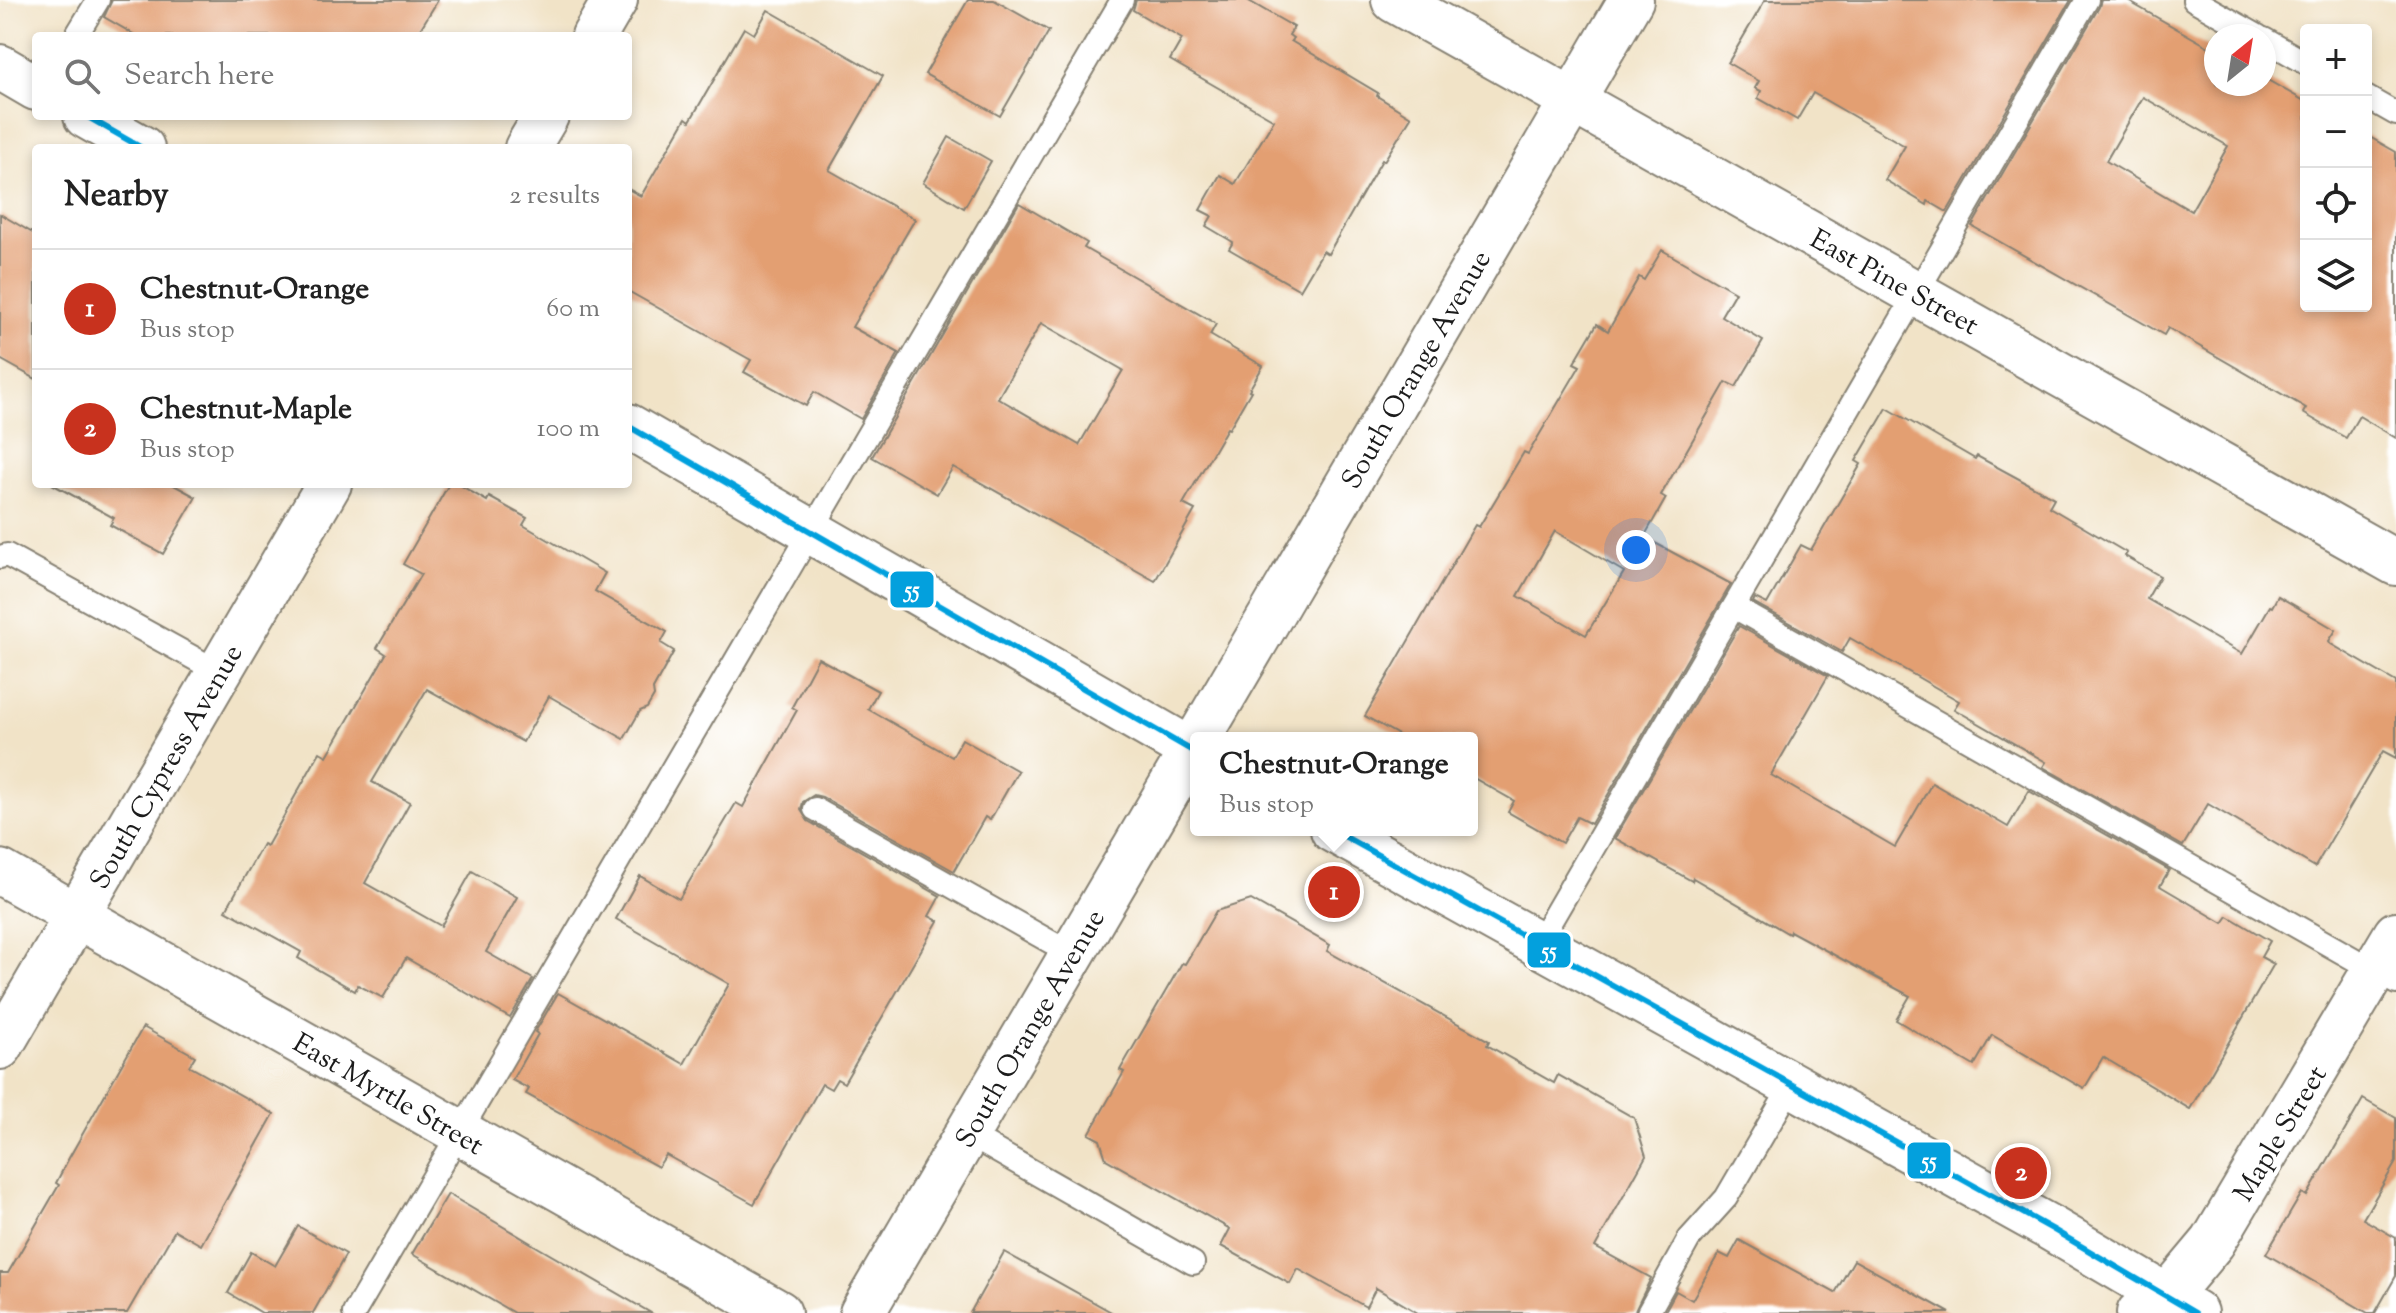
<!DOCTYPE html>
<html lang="en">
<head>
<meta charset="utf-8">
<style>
	:root { --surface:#fff; --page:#f6f6f6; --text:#222; --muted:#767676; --line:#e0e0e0; --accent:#c8321e }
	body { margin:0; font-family:"Sorts Mill Goudy",serif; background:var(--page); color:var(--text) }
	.controls { position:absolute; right:24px; top:24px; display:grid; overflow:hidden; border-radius:8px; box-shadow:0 4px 12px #0003 }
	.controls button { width:72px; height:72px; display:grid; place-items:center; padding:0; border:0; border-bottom:2px solid var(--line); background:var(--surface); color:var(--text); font:40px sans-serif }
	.compass { position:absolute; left:2204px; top:24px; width:72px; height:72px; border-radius:50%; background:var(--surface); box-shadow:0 4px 12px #0003; rotate:30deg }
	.you { position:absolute; left:1636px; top:550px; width:28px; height:28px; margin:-20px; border:6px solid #fff; border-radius:50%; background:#1a73e8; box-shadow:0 0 0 12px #1a73e833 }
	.badge { display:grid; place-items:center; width:52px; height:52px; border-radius:50%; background:var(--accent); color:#fff; font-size:26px; font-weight:700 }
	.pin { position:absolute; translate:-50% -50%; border:4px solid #fff; box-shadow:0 2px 8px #0006 }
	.popup { position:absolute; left:1190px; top:732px; width:288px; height:104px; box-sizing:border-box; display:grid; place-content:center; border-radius:8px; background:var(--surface); filter:drop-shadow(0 2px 6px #0005); font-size:26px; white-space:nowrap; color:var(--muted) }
	.popup b { font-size:30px; color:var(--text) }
	.popup::after { content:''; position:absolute; left:50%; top:100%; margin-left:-16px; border:16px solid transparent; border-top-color:var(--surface) }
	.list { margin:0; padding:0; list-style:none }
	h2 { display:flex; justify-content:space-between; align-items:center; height:104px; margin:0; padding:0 32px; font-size:34px }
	h2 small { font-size:26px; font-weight:400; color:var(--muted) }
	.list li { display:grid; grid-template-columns:52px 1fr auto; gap:24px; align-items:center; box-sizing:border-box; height:120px; padding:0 32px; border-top:2px solid var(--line) }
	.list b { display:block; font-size:30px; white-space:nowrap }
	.list p { margin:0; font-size:26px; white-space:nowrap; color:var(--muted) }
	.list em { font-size:26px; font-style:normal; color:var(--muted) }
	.icon { flex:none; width:44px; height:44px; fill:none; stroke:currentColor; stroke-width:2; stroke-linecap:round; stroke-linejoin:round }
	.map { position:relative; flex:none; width:2396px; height:1313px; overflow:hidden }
	.search { position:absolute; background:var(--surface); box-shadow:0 4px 12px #0003; left:32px; top:32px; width:600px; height:88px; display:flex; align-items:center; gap:20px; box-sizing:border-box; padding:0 28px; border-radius:8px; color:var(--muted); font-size:30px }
	.panel { position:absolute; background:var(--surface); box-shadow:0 4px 12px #0003; left:32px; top:144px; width:600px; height:344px; border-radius:8px }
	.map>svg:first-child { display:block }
	.building { fill:#e39f72; fill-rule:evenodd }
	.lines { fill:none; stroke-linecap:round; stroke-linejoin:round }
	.lane-casing { stroke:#868072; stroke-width:26 }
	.street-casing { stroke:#868072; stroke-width:48 }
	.secondary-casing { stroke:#868072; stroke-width:48 }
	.lane { stroke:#fff; stroke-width:22 }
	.street { stroke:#fff; stroke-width:44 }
	.secondary { stroke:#fff; stroke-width:44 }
	.bus-1-casing { stroke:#fff; stroke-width:12 }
	.bus-1 { stroke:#03a0dd; stroke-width:6 }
	.labels { text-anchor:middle; stroke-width:8; stroke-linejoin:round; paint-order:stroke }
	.street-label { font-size:28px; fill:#1c1c1c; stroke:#fff }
	.line-badge { stroke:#fff; stroke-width:3 }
	.badge-label { font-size:22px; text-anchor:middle; font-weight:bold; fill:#fff }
</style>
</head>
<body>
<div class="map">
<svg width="2396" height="1313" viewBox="0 0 2396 1313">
	<rect width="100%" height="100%" fill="#fff"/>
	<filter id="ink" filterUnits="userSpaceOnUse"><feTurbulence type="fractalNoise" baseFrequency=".0125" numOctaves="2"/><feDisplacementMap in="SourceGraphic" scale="16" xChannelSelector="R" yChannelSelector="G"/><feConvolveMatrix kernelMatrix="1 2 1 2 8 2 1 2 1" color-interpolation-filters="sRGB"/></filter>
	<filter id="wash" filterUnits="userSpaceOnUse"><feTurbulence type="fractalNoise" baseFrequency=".006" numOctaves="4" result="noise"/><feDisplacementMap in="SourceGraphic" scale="32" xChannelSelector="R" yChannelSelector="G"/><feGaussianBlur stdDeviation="1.8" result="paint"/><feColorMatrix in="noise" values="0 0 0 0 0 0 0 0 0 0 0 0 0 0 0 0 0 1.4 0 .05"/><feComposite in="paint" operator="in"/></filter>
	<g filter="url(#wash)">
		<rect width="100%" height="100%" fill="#f1e3c7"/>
		<g id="blocks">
			<g class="building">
				<path d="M112,0H438L416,36H137L104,17Z"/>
				<path d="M968,0H994L1049,31L1000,116L925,74Z"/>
				<path d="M1136,0H1247L1294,27L1289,35L1293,38L1291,41L1378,93L1377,96L1411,117L1384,161L1382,160L1328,254L1323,251L1300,290L1229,249L1233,242L1206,226L1212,216L1200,210L1220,175L1235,184L1274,120L1170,60L1182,39L1133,10Z"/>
				<path d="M1765,0H2071L1947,212L1928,201L1927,205L1885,180L1905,146L1813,93L1797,120L1758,98L1761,91L1755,88L1759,81L1728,63Z"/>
				<path d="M2101,0H2126L2216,51V84H2264V78L2306,102V306H2366V135L2396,152V438L2359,416L2346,438L2303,413L2306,408L2168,328L2164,335L1972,226L2099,7ZM2143,97L2228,146L2191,211L2106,161Z"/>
				<path d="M768,10L883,76L829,170L915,219L852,327L899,353L861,419L814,392L806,406L744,372L751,360L628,291V189L641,196L686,118L690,121L744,28L754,34Z"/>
				<path d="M949,137L991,161L964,208L923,183Z"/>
				<path d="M1019,203L1087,243L1084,248L1216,324L1210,335L1263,366L1249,390L1251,391L1229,429L1227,428L1183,504L1195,510L1155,581L953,467L937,494L872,457ZM1041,323L1123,370L1079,445L998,398Z"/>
				<path d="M0,214L36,235V379L0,359Z"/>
				<path d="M1662,250L1735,292L1721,316L1763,341L1736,387L1726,382L1661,495L1666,498L1644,537L1731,584L1591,824L1577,817L1562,843L1508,812L1514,801L1472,777V738H1404L1365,716L1475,525L1479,527L1524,452L1528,454L1580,366L1574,363L1597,324L1608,331L1639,277L1644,280ZM1555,531L1624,572L1586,635L1518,596Z"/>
				<path d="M1887,408L1975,459L1977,456L2054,498L2049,507L2127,553L2125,556L2160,576L2147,599L2242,654L2270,606L2272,607L2278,596L2336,630L2329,641L2331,644L2396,682V758L2383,751L2315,867L2208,804L2183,846L2043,767L2046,762L1954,709L1959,701L1850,638L1842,652L1753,602L1755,598L1767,604L1801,545L1811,550L1861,464L1856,461Z"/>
				<path d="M52,484H172L196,497L163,554L110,525L114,518Z"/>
				<path d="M449,484H458L487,501L489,497L527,518L523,525L605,573L595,591L667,632L661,643L674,651L653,689L654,696L647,708L640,711L624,739L549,696L523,742L427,689L372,782L410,802L365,883L441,926L472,871L517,897L486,952L533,979L510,1018L406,958L383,998L358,985L355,991L298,958L301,952L226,910L263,844L267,846L320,752L327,756L386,654L377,648L421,574L403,564Z"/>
				<path d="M1739,626L1828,676L1771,775L1895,847L1932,783L2008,827L2029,791L2169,870L2160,886L2223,923L2228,916L2270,941L2261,957L2274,964L2190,1109L2103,1057L2084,1089L1992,1035L1974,1066L1896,1020L1910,996L1790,931L1789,934L1693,878L1692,881L1615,838Z"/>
				<path d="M818,658L878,691L868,709L952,757L962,739L1018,771L990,820L985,817L954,871L822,797L814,795L803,802L801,810L808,821L940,896L929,916L938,921L844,1083L837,1079L831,1089L822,1084L754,1204L666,1155L658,1167L526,1094L529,1089L512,1080L538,1034L535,1032L558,993L684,1064L729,984L616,919L640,876L679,899L736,803L743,807L797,710L792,707Z"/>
				<path d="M1251,900L1330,945L1327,951L1489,1041L1487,1045L1554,1083L1558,1075L1634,1118L1646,1156L1595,1247L1651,1278L1634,1313H1418L1376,1288L1366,1307L1298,1269L1290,1284L1221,1246L1230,1229L1106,1159L1100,1140L1089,1134L1124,1072L1120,1070L1182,963L1185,964L1216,911Z"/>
				<path d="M143,1027L195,1056L189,1066L274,1114L201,1245L175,1230L127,1313H0V1273H8L59,1185L56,1183L69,1158Z"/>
				<path d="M2363,1099L2396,1118V1162L2363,1219L2396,1238V1276L2375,1313H2368L2266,1254L2302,1193L2307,1196Z"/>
				<path d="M448,1194L539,1248L651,1313H514L412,1254Z"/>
				<path d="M298,1226L346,1254L313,1313H262L228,1293L251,1252L275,1266Z"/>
				<path d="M1739,1240L1835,1293L1854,1260L1950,1313H1664L1676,1291L1692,1300L1719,1253L1729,1258Z"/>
				<path d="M1004,1252L1113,1313H970Z"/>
			</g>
		</g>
	</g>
	<g filter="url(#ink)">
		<use href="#blocks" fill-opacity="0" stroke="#868072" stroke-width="2"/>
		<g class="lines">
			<g class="lane-casing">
				<g id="lane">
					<path d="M2194,0L2258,36"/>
					<path d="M76,36L98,0"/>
					<path d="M2264,39L2306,63"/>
					<path d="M2366,97L2396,114"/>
					<path d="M0,557L7,555L219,672"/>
					<path d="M1734,607L2396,983"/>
					<path d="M815,809L1072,954"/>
					<path d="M1538,943L2087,0"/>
					<path d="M967,1134L1193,1263"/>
					<path d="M354,1313L1122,0"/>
					<path d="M1648,1313L1689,1239L1726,1198L1792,1085"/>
				</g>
			</g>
			<g class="street-casing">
				<g id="street">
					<path d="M1394,0L2396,563"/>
					<path d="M594,36L615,0"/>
					<path d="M527,148L546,116"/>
					<path d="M1199,738L1631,0"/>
					<path d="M0,872L779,1313"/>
					<path d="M0,1047L329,484"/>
					<path d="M862,1313L1196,743"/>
					<path d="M2139,1313L2167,1297L2213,1242L2396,934"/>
				</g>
			</g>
			<g class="secondary-casing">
				<g id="secondary">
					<path d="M0,67L36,88"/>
					<path d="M86,116L142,148"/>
					<path d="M628,426L1196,753"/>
					<path d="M1333,830L2052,1229L2195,1313"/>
				</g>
			</g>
			<use href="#lane" class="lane"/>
			<use href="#street" class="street"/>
			<use href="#secondary" class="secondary"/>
			<g class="bus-1-casing">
				<g id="bus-1">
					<path d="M86,116L142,148"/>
					<path d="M628,426L1196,753"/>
					<path d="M1333,830L2052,1229L2195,1313"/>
				</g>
			</g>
			<use href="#bus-1" class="bus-1"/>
		</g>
	</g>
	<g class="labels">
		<g class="street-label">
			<text transform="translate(1895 281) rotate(29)" y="10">East Pine Street</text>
			<text transform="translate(1415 369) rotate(-60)" y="10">South Orange Avenue</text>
			<text transform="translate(165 766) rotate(-60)" y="10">South Cypress Avenue</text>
			<text transform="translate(1029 1028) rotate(-60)" y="10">South Orange Avenue</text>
			<text transform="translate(389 1093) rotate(30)" y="10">East Myrtle Street</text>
			<text transform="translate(2279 1133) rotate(-59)" y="10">Maple Street</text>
		</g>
	</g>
	<g class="line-badge">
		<rect x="889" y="570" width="46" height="39" rx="8" fill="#03a0dd"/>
		<rect x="1526" y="931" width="46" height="38" rx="8" fill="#03a0dd"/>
		<rect x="1906" y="1141" width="46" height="39" rx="8" fill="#03a0dd"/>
	</g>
	<g class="badge-label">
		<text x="912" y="597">55</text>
		<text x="1549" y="958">55</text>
		<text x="1929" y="1168">55</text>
	</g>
</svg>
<div class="controls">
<button>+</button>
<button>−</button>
<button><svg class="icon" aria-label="locate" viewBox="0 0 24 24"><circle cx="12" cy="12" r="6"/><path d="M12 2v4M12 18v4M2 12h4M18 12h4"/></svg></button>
<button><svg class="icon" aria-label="layers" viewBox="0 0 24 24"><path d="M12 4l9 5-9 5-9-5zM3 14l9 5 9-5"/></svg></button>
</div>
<svg class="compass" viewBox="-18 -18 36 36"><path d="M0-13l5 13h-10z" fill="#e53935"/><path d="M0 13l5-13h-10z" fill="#767676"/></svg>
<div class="you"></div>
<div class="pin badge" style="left:1334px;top:892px">1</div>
<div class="popup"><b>Chestnut-Orange</b>Bus stop</div>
<div class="pin badge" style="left:2021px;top:1173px">2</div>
<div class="search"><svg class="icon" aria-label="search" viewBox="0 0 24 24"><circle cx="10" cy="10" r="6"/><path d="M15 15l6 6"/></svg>Search here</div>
<section class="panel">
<h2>Nearby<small>2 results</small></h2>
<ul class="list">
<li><span class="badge">1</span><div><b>Chestnut-Orange</b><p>Bus stop</p></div><em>60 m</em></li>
<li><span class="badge">2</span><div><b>Chestnut-Maple</b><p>Bus stop</p></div><em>100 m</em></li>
</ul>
</section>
</div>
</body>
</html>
